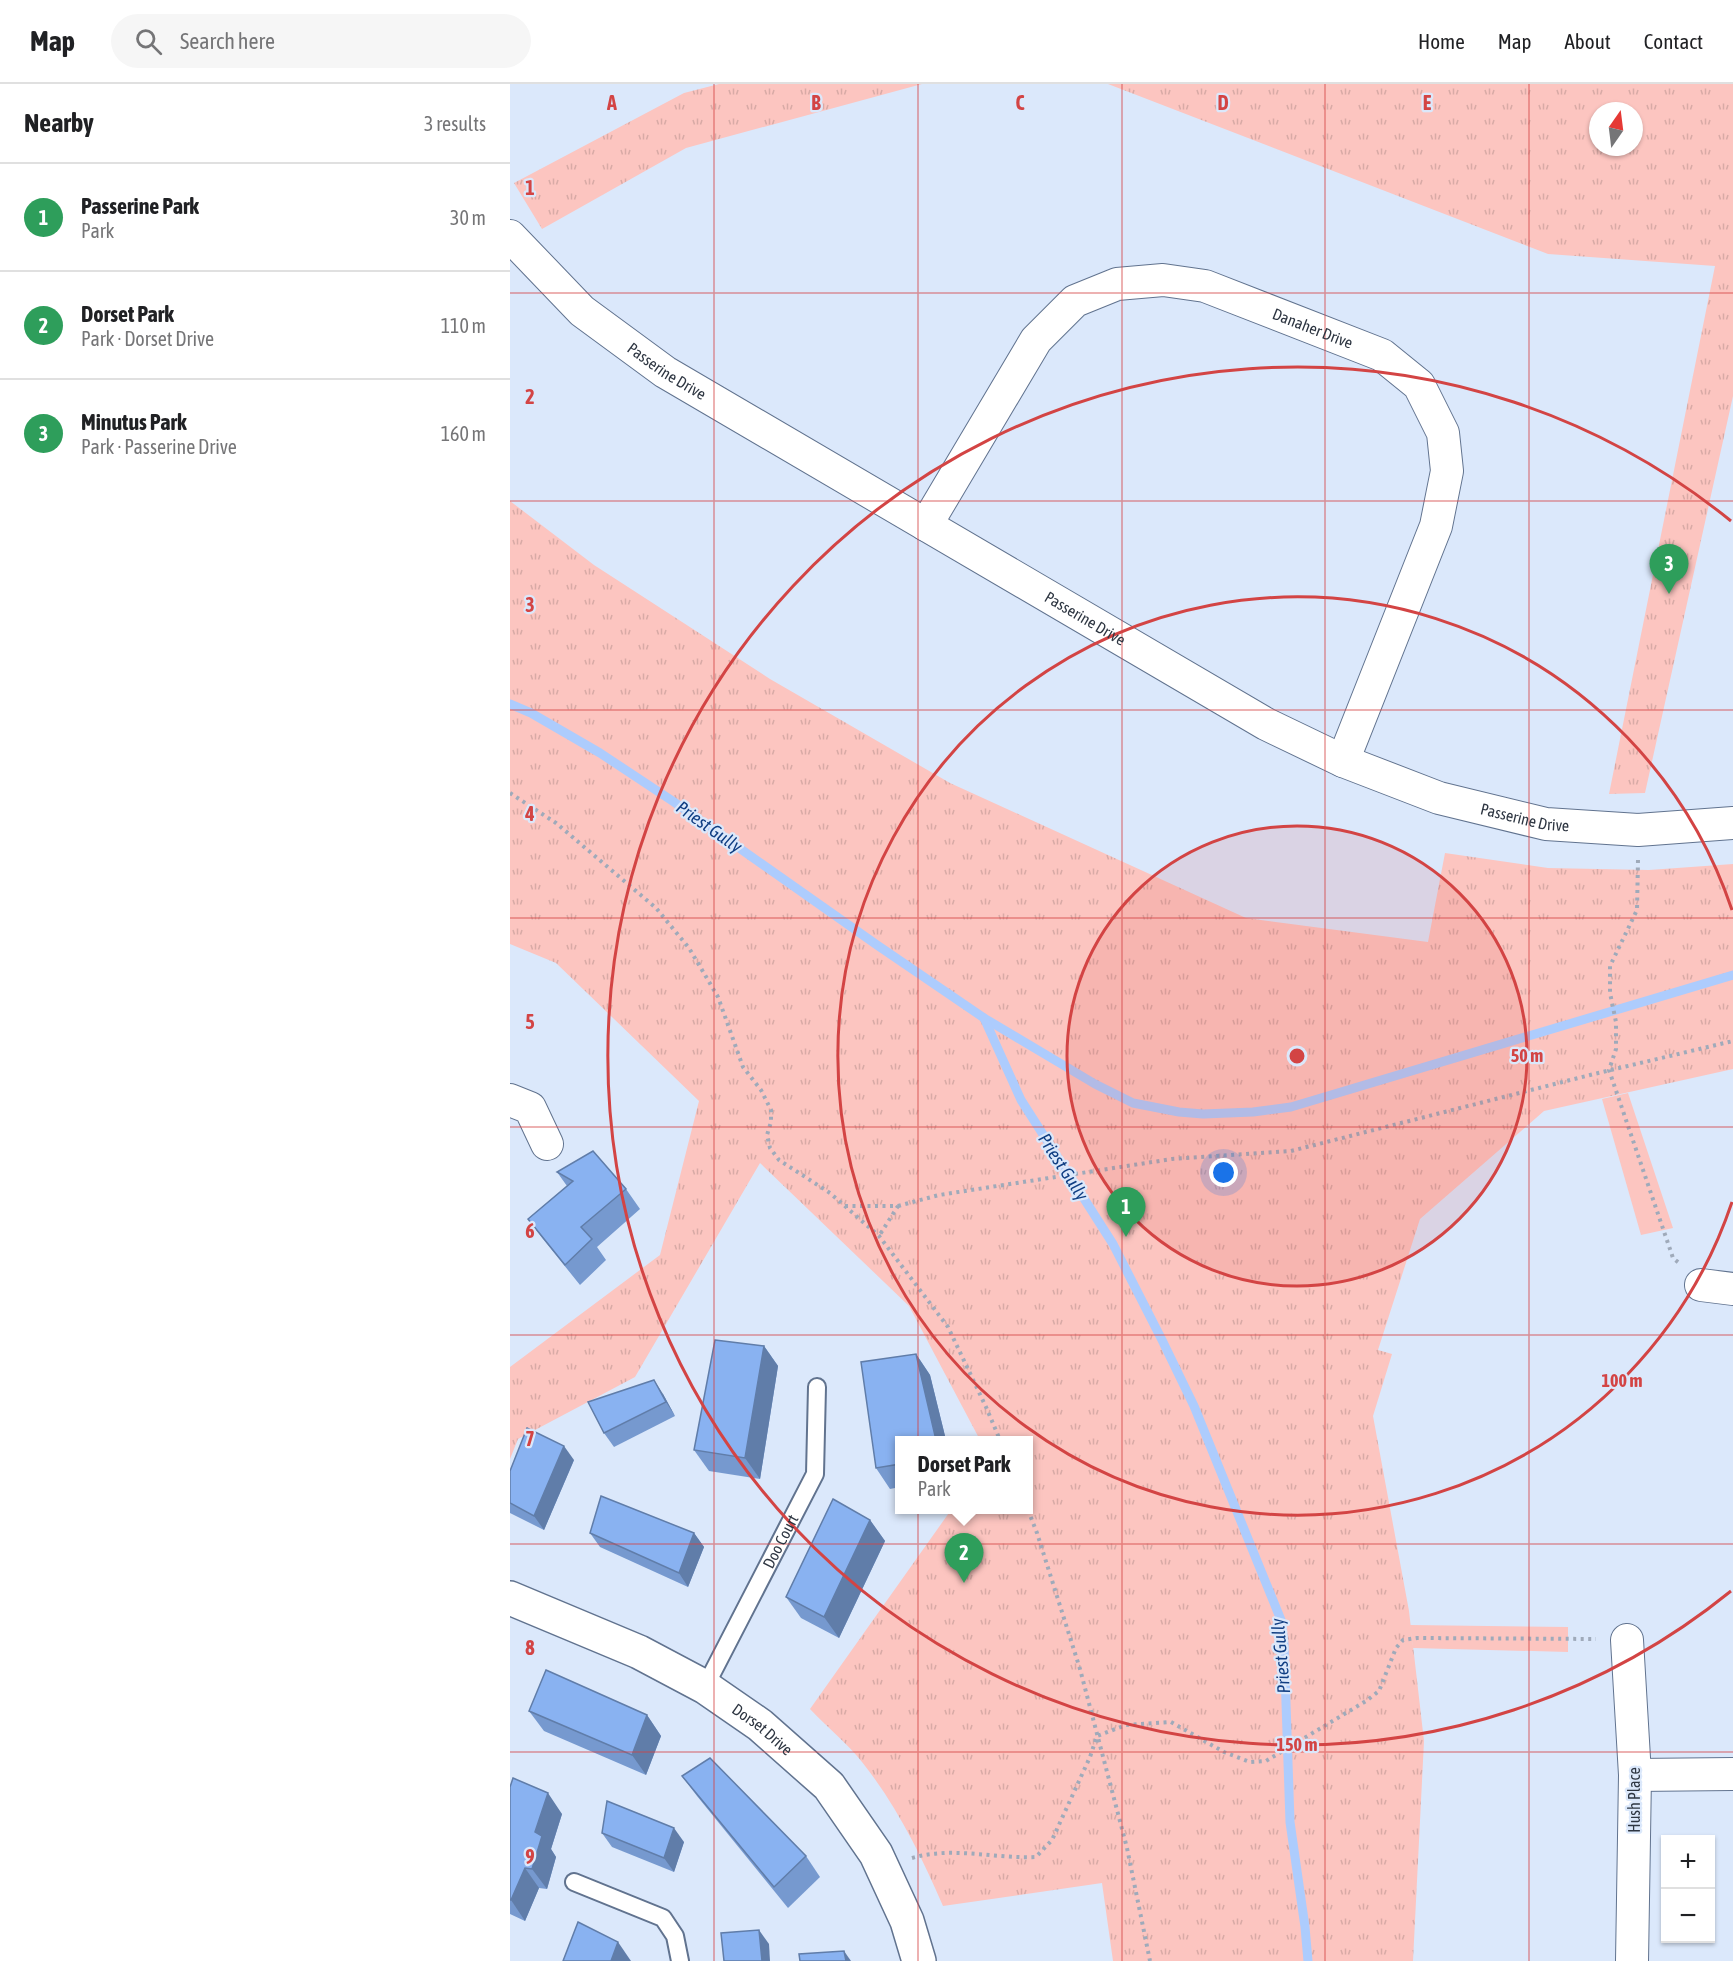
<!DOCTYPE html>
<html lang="en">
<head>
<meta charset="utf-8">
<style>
	:root { --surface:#fff; --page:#f6f6f6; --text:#202124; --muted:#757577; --line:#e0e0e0; --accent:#d34444 }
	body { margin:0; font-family:"Asap Condensed",sans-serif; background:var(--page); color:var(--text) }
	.controls { position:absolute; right:18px; bottom:18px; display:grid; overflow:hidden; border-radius:0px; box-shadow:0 2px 4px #0004 }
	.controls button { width:54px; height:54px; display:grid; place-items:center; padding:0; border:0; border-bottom:2px solid var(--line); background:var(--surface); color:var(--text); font:30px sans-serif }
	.compass { position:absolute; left:1079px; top:18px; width:54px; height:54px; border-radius:50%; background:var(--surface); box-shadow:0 2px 4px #0004; rotate:14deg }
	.you { position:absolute; left:714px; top:1089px; width:21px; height:21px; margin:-15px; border:4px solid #fff; border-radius:50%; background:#1a73e8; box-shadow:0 0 0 9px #1a73e833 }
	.badge { display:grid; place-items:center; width:39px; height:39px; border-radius:50%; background:var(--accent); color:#fff; font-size:20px; font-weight:700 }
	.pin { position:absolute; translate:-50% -50px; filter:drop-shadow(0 2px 3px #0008) }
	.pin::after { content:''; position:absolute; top:32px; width:21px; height:18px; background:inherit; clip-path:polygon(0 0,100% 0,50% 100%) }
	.popup { position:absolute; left:385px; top:1352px; width:138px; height:78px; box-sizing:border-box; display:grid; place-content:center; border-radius:0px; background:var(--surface); filter:drop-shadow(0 2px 4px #0005); font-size:20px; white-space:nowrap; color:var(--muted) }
	.popup b { font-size:22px; color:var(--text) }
	.popup::after { content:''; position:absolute; left:50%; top:100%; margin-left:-12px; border:12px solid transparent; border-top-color:var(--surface) }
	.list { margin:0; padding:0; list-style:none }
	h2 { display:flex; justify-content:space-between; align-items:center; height:78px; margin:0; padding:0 24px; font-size:26px }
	h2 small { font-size:20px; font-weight:400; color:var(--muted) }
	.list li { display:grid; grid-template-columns:39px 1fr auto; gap:18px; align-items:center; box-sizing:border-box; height:108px; padding:0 24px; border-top:2px solid var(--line) }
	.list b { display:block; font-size:22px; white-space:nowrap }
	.list p { margin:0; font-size:20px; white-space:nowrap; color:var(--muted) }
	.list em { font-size:20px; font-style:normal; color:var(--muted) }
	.icon { flex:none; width:33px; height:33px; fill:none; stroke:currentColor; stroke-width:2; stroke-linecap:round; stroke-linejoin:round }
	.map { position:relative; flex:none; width:1223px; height:1877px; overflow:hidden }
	header { display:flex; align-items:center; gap:36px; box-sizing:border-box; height:84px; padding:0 30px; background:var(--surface); border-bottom:2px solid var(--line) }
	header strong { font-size:28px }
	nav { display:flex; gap:33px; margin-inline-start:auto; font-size:21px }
	.search { width:420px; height:54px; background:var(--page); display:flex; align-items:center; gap:15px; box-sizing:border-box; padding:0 21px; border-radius:33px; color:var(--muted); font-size:22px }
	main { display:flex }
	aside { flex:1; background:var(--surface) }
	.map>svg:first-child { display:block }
	.green { fill:#fcc5c0 }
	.park { fill:url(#park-tufts); fill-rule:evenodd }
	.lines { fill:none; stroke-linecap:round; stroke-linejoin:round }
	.stream { stroke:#adccfd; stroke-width:9 }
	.service-casing { stroke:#61738f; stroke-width:20 }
	.minor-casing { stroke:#61738f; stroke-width:34 }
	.tertiary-casing { stroke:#61738f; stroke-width:36 }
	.path { stroke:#9faaba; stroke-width:4; stroke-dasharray:3 4.5; stroke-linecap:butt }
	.service { stroke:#fff; stroke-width:16 }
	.minor { stroke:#fff; stroke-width:32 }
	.tertiary { stroke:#fff; stroke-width:33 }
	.wall { fill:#7699cf }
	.shaded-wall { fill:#607da9 }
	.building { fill:#89b2f1; stroke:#607da9; stroke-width:1.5 }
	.grid { fill:none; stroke:#d34444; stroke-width:1.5; stroke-opacity:0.55 }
	.ring { fill:none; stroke:#d34444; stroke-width:3 }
	.labels { text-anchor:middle; stroke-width:4.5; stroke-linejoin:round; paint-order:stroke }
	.street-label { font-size:16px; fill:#2e3642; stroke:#dbe8fb }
	.water-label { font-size:18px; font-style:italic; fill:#103e83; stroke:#dbe8fb }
	.grid-label { font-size:20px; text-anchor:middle; font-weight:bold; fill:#d34444; stroke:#dbe8fb; stroke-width:4.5; stroke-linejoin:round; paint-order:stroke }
	.centre { fill:#d34444; stroke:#dbe8fb; stroke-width:3 }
	.ring-label { font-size:18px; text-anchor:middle; font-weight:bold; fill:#d34444; stroke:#dbe8fb; stroke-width:4.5; stroke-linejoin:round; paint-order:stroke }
</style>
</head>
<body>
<header>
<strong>Map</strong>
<div class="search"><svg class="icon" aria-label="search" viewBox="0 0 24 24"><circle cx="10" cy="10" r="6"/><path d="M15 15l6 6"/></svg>Search here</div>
<nav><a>Home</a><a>Map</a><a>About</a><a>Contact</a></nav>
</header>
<main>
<aside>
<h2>Nearby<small>3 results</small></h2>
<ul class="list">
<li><span class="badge" style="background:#2e9e5b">1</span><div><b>Passerine Park</b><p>Park</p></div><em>30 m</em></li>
<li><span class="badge" style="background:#2e9e5b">2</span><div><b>Dorset Park</b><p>Park · Dorset Drive</p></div><em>110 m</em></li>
<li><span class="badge" style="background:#2e9e5b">3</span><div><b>Minutus Park</b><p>Park · Passerine Drive</p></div><em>160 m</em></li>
</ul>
</aside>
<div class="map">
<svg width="1223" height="1877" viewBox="0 0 1223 1877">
	<defs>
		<pattern id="park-tufts" width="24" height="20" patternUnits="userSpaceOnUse" patternTransform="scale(1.5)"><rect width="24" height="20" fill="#fcc5c0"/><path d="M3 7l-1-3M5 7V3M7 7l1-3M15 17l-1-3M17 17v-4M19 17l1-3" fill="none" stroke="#d8aaa6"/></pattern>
	</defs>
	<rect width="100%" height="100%" fill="#dbe8fb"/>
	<g class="green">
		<path d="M1118,1009L1163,1144L1131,1151L1092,1015Z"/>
		<path d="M900,1541L1058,1543V1568L903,1564Z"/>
	</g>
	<g class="park">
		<path d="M209,0H412L176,64L32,145L4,99L174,9Z"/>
		<path d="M598,0H1223V312L1135,709L1099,710L1205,182L1038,170ZM1088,27H1124V63H1088Z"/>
		<path d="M0,417L84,481L260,595L440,699L736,834L918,858L935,769L1038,784L1139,786L1223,780V985L1034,1027L910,1135L868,1266L882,1270L863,1332L899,1527L914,1657L903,1877H603L592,1799L433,1822C411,1771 387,1722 352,1678C337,1659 317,1643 300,1625L441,1426H518V1356H470L399,1222L250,1079L125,1293L8,1355L0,1375V1283L150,1171L189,1017L46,879L0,860Z"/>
	</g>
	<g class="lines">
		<g class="stream">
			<path d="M0,620L21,629L90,669L164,718L367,861L474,934L585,1000L623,1019L669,1028L693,1030L743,1028L781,1023L1223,891"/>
			<path d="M474,934L511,1016L603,1160L652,1256L684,1322L771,1536L774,1559L780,1738L795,1843L798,1877"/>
		</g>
		<g class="service-casing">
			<g id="service">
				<path id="s1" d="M195,1603L305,1390L307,1303"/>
				<path d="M64,1798L153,1834L165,1852L170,1877"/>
			</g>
		</g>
		<g class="minor-casing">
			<g id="minor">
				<path id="s2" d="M0,152L72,227L155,288L756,640L833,677L929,714L1036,740L1128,746L1223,739"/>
				<path id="s3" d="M416,441L526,256L565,217L607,200L653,196L695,202L872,271L909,301L933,349L937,387L926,442L833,677"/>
				<path d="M0,1016L20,1024L37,1060"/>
				<path d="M1191,1201L1223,1205"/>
				<path d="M1117,1556L1125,1691L1122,1877"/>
				<path d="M1125,1691L1223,1690"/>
			</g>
		</g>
		<g class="tertiary-casing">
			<g id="tertiary">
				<path id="s4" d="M0,1514L129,1568L195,1603L250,1641L319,1702L366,1770L397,1837L409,1877"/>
			</g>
		</g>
		<g class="path">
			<path d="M0,709L46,739L146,824L179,864L208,913L233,983L251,1006L261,1026V1038L257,1051L260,1064L269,1076L320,1109L369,1152L438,1243L476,1323L490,1356"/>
			<path d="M1128,776L1127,826L1100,882V909L1106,938V965L1099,986L1163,1174L1169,1179"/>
			<path d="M335,1122H388L369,1152"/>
			<path d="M388,1122L429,1111L662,1075L781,1067L1084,990L1223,957"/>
			<path d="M518,1426L527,1449L570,1585L617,1764L640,1877"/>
			<path d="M402,1774C443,1762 484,1775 526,1773L542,1756L580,1673L587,1652L616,1641L661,1638L714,1668L740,1678L756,1677L856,1617L869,1607L886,1564L893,1556L907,1554L1086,1555"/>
		</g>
		<use href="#service" class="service"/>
		<use href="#minor" class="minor"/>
		<use href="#tertiary" class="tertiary"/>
	</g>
	<g class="wall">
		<path d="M47,1088L116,1105L130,1125L87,1163L96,1176L70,1201L33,1155L18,1135L57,1102Z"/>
		<path d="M254,1262L268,1282L250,1395L199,1387L184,1366Z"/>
		<path d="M406,1270L420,1291L436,1356H390V1403L380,1405L366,1384Z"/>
		<path d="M153,1310L165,1332L104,1363L94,1349Z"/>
		<path d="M64,1376L34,1446L0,1429V1387Z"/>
		<path d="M360,1436L375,1457L329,1554L291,1534L276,1513Z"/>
		<path d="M80,1449H184L194,1463L178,1503L90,1463Z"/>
		<path d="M19,1627L137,1631L151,1652L136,1691L34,1647Z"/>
		<path d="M172,1692L296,1772L310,1793L278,1824L187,1712Z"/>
		<path d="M0,1703L52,1730L41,1765L46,1773L37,1805L29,1804L15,1837L0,1830Z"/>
		<path d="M92,1749L174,1758L164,1788L102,1763Z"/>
	</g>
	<g class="shaded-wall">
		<path d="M254,1262L268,1282L250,1395L235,1374Z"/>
		<path d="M406,1270L420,1291L436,1356H426Z"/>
		<path d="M144,1296L153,1310L165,1332L156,1318Z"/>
		<path d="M54,1362L64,1376L34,1446L24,1432Z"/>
		<path d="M360,1436L375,1457L329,1554L314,1533Z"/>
		<path d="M184,1449L194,1463L178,1503L169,1489Z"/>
		<path d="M137,1631L151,1652L136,1691L122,1671Z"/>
		<path d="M38,1709L52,1730L41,1765L46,1773L37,1805L22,1785L25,1748Z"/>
		<path d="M164,1744L174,1758L164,1788L154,1774Z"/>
		<path d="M15,1784L29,1804L15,1837L1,1816Z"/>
		<path d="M249,1846L259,1860L260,1877H252Z"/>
		<path d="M108,1858L121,1877H101Z"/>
		<path d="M334,1867L341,1877H336Z"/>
	</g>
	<g class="building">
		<path d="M83,1067L116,1105L71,1143L82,1155L55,1181L18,1135L63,1097L47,1088Z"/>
		<path d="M205,1256L254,1262L235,1374L184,1366Z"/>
		<path d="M406,1270L426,1356H390V1380L366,1384L351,1278Z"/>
		<path d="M144,1296L156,1318L94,1349L78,1318Z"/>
		<path d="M17,1344L54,1362L24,1432L0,1419V1387Z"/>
		<path d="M91,1412L184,1449L169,1489L80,1449Z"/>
		<path d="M323,1415L360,1436L314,1533L276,1513Z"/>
		<path d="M36,1586L137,1631L122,1671L19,1627Z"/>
		<path d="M200,1674L296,1772L264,1803L172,1692Z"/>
		<path d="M3,1694L38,1709L25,1748L32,1752L22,1785L15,1784L1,1816H0V1703Z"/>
		<path d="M97,1717L164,1744L154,1774L92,1749Z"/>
		<path d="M68,1838L108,1858L101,1877H53Z"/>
		<path d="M249,1846L252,1877H214L211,1849Z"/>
		<path d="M334,1867L336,1877H290L289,1870Z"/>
	</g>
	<path class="grid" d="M204,0V1877M408,0V1877M612,0V1877M815,0V1877M1019,0V1877M0,209H1223M0,417H1223M0,626H1223M0,834H1223M0,1043H1223M0,1251H1223M0,1460H1223M0,1668H1223"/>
	<circle cx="787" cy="972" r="230" fill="#d34444" fill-opacity=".12"/>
	<g class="ring">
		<circle cx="787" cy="972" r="230"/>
		<path d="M1222 1118A459 459 0 1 1 1222 826"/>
		<path d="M1221 1507A689 689 0 1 1 1221 437"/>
	</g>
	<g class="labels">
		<g class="street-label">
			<text dy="6" stroke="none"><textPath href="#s3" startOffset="520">Danaher Drive</textPath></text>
			<text dy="6" stroke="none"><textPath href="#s2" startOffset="208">Passerine Drive</textPath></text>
			<text dy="6" stroke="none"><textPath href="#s2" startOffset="694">Passerine Drive</textPath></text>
			<text dy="6" stroke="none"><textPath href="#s2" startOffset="1180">Passerine Drive</textPath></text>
			<text dy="6" stroke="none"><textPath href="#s1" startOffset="164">Doo Court</textPath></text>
			<text dy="6" stroke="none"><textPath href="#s4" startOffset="286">Dorset Drive</textPath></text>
			<text transform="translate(1124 1716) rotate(-90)" y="6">Hush Place</text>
		</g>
		<g class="water-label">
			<text transform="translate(199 743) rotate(35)" y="6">Priest Gully</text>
			<text transform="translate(553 1083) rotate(57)" y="6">Priest Gully</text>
			<text transform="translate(771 1572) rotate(-95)" y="6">Priest Gully</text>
		</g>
	</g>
	<g class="grid-label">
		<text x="102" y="26">A</text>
		<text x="306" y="26">B</text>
		<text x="510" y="26">C</text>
		<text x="713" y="26">D</text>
		<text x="917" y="26">E</text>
		<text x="20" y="111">1</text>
		<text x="20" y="320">2</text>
		<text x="20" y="528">3</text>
		<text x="20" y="737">4</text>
		<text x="20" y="945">5</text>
		<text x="20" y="1154">6</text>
		<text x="20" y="1362">7</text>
		<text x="20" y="1571">8</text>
		<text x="20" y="1780">9</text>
	</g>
	<circle cx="787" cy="972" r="9" class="centre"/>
	<g class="ring-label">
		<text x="1017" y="978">50 m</text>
		<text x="1112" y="1303">100 m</text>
		<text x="787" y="1667">150 m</text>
	</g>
</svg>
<div class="controls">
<button>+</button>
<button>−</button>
</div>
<svg class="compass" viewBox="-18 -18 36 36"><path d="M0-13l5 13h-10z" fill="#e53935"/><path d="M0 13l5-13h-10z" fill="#757577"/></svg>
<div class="you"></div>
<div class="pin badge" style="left:616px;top:1153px;background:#2e9e5b">1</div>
<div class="pin badge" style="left:454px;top:1499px;background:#2e9e5b">2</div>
<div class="popup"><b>Dorset Park</b>Park</div>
<div class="pin badge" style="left:1159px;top:510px;background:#2e9e5b">3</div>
</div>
</main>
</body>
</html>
